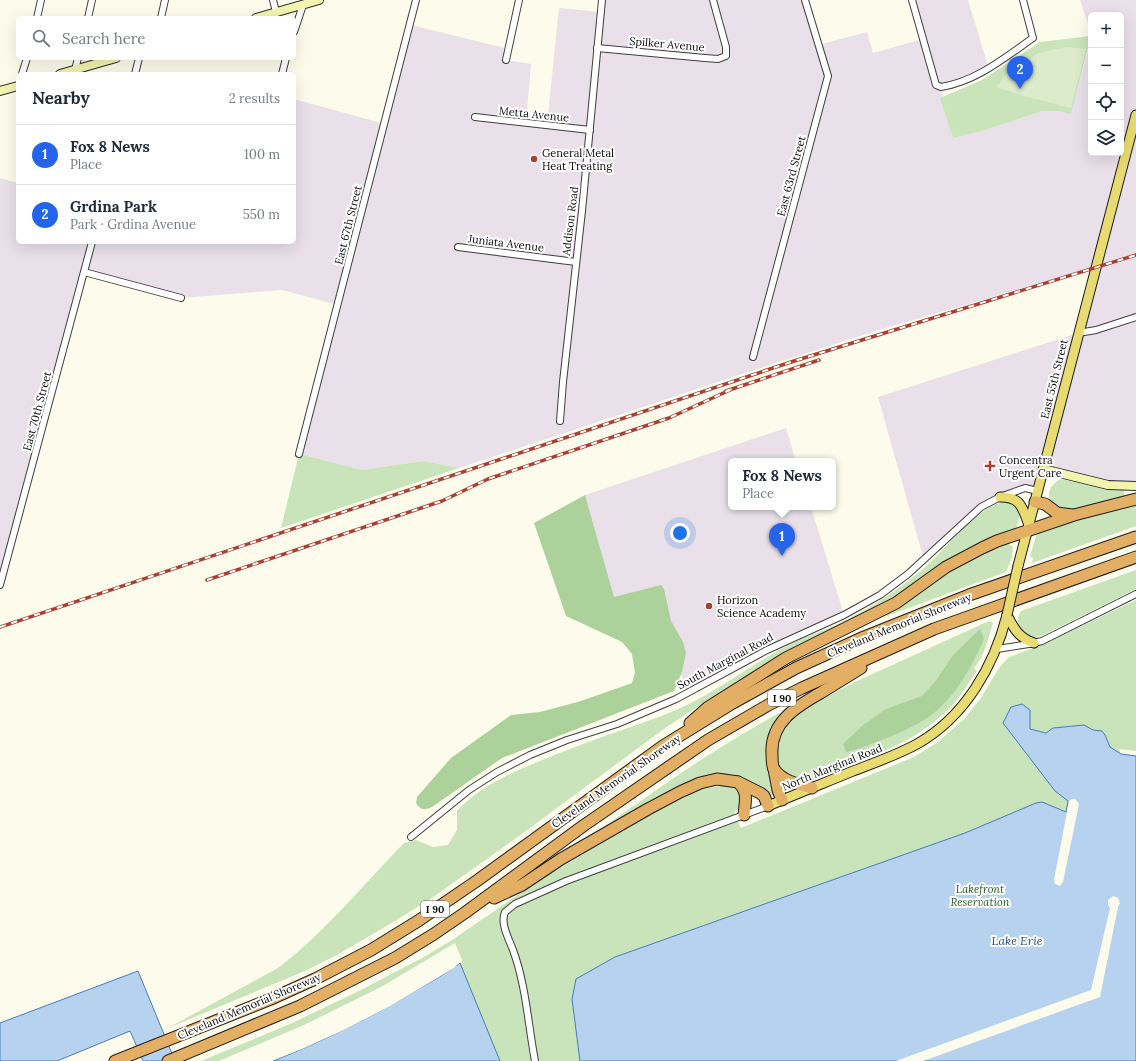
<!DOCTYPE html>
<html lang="en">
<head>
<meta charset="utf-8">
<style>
	:root { --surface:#fff; --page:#f6f6f7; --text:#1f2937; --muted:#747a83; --line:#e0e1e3; --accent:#2563eb }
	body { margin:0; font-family:Lora,serif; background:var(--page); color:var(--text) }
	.controls { position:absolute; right:12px; top:12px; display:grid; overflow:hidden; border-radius:6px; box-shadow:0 4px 16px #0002 }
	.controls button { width:36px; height:36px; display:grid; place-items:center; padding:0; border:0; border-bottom:1px solid var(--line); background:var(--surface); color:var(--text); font:20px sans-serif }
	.you { position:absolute; left:680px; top:533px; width:14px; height:14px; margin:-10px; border:3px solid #fff; border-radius:50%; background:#1a73e8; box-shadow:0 0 0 6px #1a73e833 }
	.badge { display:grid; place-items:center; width:26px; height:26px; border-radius:50%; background:var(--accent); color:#fff; font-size:13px; font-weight:700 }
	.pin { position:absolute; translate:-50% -33px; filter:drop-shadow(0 1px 2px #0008) }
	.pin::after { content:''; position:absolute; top:21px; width:14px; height:12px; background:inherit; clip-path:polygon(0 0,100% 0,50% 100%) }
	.popup { position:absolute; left:728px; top:458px; width:108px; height:52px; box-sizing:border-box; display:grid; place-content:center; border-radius:6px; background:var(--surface); filter:drop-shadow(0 1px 3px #0005); font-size:13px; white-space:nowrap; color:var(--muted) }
	.popup b { font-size:15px; color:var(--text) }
	.popup::after { content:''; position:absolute; left:50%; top:100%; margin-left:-8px; border:8px solid transparent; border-top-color:var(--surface) }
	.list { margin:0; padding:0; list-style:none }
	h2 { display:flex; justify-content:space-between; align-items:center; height:52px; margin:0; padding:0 16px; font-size:17px }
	h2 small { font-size:13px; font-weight:400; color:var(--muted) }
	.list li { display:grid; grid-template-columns:26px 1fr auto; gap:12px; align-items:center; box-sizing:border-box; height:60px; padding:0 16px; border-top:1px solid var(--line) }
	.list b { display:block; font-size:15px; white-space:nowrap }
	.list p { margin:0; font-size:13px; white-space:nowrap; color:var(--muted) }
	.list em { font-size:13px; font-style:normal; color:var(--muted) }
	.icon { flex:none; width:22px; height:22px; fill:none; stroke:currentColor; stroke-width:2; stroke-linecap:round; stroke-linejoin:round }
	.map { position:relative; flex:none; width:1136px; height:1061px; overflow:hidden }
	.search { position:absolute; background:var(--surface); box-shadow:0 4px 16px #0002; left:16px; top:16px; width:280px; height:44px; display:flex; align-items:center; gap:10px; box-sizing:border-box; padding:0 14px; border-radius:6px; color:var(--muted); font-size:15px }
	.panel { position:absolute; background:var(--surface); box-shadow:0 4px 16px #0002; left:16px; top:72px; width:280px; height:172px; border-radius:6px }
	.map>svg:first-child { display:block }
	.industrial { fill:#e9e0e9 }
	.green { fill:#c9e3ba }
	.forest { fill:#acd19b }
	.pitch { fill:#dbebcb }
	.water { fill:#b6d2ee; stroke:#467dbc }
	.pier { fill:#fdfcec }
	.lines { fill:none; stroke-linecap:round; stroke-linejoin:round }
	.street-casing { stroke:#3e3e3e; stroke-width:8 }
	.secondary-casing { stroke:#2d2d2d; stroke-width:10 }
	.primary-casing { stroke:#1c1c1c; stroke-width:11 }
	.highway-casing { stroke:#1c1c1c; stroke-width:13 }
	.street { stroke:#fff; stroke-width:6 }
	.secondary { stroke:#f3f5ae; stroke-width:8 }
	.primary { stroke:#e8db71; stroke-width:9 }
	.highway { stroke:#e3af64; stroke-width:11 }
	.rail-casing { stroke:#aa3f34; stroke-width:3.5 }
	.rail { stroke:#fff; stroke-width:2; stroke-dasharray:6; stroke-linecap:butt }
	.primary-bridge-casing { stroke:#1c1c1c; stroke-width:11; stroke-linecap:butt }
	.primary-bridge { stroke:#e8db71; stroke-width:9 }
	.poi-dot { fill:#aa3f34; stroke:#fff; stroke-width:1.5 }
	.labels { text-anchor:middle; stroke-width:4; stroke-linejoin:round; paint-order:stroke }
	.shield { fill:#fff; stroke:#545454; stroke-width:1 }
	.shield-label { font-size:10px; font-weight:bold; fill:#0b0b0b }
	.street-label { font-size:11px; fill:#0b0b0b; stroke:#fff }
	.poi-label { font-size:11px; fill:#0b0b0b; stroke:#fff; text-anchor:start }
	.park-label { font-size:11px; font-style:italic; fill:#285b24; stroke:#fff }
	.water-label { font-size:12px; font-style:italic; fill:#24518d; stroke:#fff }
</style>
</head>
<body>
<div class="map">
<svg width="1136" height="1061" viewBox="0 0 1136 1061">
	<rect width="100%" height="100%" fill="#fdfcec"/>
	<g class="industrial">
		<path d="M602,0H805L818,45L867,32L873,53L923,39L912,0H968L989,69L941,87L953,138L982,131L1043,111H1059L1071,113L1091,39V153H1121V15H1091V33L1080,0H1136V486L1043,469L1038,491L1025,488L989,502L924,560L878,397L1078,333L1095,269L1086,270L882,329L739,375L459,468L423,461L362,470L299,454L338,305L282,290L181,298L84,273L0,585V178L18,183V242H294V99L385,124L411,25L509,49L507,60L531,64L526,123L547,125L559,8L601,12Z"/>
		<path d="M786,428L796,461H731V507H811L844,615L687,693L653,587L614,598L585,495Z"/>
	</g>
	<g class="green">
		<path d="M1091,36L1071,114L1059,111H1043L982,131L953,138L940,98L982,80L1040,42Z"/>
		<path d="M299,454L362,470L423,461L459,468L281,528Z"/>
		<path d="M1061,479L1109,489L1124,490V498L1071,511C1049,513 1040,489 1061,479Z"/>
		<path d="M1007,501L1014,503L1021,512L1017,526L1011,532L978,544L962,552L896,597L775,660L724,690L668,726L515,839L429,900L390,924L337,955L305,971L168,1028L278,968C325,932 363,885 404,843L416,840L433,847L448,845L457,830V811C478,788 506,775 535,763C563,751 593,740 622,730C645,722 669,714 691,703C724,686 754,663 787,646C806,636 827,630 846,620C874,606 899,589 923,569C947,549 976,506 1007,501Z"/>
		<path d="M1136,503V526L1032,563L1033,558L1030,556L1037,533L1051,525Z"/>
		<path d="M1007,543L1013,547L1012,557L1006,572L887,616L885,613C923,586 962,557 1007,543Z"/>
		<path d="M1136,570V589L1041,636C1038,636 1034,638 1031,637C1018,634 1015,621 1021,611Z"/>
		<path d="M1136,600V751L1119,749L1136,793V910L975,1061H484L455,989L462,960L455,943L381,987L304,1025L219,1061H201L290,1024L359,991L422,958L452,940L541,879L669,804L691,793L706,788L733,784L741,791C741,799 743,807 734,812L741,828L914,757L938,742L964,719L981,698L999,668L1009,657L1044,644Z"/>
		<path d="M989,621L993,623C988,638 985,656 974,668L977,671C971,679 966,688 960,696C926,741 868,757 819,778L805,782L791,778L778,766L776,758L778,739L784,727L800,710L855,682Z"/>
		<path d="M785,710L786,711L773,728L776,794L771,796L766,791L714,776L603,831L601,829C661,786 721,744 785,710Z"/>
	</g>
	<g class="forest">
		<path d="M585,495L614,597L661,585L664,589L671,621L683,642L686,653L682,672L674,691L502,758L432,807C425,810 421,811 416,803L417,797L451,758L511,715L540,712L581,701L632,683L635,673L632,654L622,642L566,616L534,523Z"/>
		<path d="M980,629L984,639C971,667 956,697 930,716C917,725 901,732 887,738C873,743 861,749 846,752L843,744L862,726L886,709L922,696L935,682L954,654Z"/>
	</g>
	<path class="pitch" d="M1066,47L1086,49L1071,108L1024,96L996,87L1006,75L1038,53Z"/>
	<g class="water">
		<path d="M1022,704L1030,710V729L1046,733L1053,728L1084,725L1093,730L1102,731L1105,735L1110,747L1121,754L1136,756V1061H580L572,999L576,979L615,957L965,833L1036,803L1042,802L1066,812L1068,801L1055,791L1003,723L1011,707Z"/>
		<path d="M460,963L500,1061H273C323,1041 370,1018 416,990C431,982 447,973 460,963Z"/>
		<path d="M138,971L175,1061H143L130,1031L57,1061H0V1023Z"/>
	</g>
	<g class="pier">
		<path d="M1072,799H1075L1079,804L1063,882L1060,886L1058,885L1055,884L1054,880L1069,801Z"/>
		<path d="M1113,896L1118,898L1120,903L1118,907L1100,997L923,1061H896L1091,990L1110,908L1108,905V900Z"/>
		<path d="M459,961H461L454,968L390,1006L346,1029L302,1049L271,1061L272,1059L301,1048L345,1027L389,1004Z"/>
	</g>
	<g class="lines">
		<g class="street-casing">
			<g id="street">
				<path d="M273,0L276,12"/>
				<path d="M912,0L936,85L941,87C977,81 1004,58 1033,38L1023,0"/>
				<path d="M37,18L41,0"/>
				<path d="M88,18L92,0"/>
				<path d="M161,18L165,0"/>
				<path d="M294,32L303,5"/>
				<path d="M597,48L705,58L718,59L726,56V47L713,0"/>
				<path d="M506,60L519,0"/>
				<path d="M75,70L78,58"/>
				<path d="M22,74L27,58"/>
				<path d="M135,74L139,58"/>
				<path d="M282,74L286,58"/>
				<path d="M475,117L590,130"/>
				<path d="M458,247L576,262"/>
				<path d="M84,272L181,298"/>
				<path d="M1078,333L1096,330L1136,317"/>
				<path d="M753,357L828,76L805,0"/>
				<path d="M560,421L563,382L582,211L602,0"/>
				<path d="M299,454L416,0"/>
				<path d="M0,585L92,242"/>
				<path d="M997,649L1029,644L1042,641L1136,594"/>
				<path d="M411,837L469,790L497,772L530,755L567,740L617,724L676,699L767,650L844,615L880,595L908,574L981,507L1000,497L1025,488L1038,491"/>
				<path d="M535,1061C528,1024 526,985 513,950C509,939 500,924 505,912L515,904L566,881L768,806"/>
			</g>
		</g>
		<g class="secondary-casing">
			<g id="secondary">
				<path d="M256,18L319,0"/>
				<path d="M60,74L116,58"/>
				<path d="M0,91L18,86"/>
				<path d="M1043,469L1108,485L1136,486"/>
			</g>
		</g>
		<g class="primary-casing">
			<g id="primary">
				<path d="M1000,497C1021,497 1022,507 1029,525"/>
				<path d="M1018,566L1136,115"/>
				<path d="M1007,615C1014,629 1019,638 1034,643"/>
				<path d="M768,806C796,794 824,783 853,771C874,763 897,755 917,744C965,717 994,666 1007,615"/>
			</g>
		</g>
		<g class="highway-casing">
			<g id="highway">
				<path d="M1035,502L1045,504L1057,513L1072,515"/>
				<path d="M690,723L707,708L786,658L896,603L946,567L982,548L997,541L1074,515L1136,499"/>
				<path d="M774,769L778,790L782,800"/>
				<path d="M738,782C749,793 745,801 744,815"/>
				<path d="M812,788C800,784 782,782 774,769C772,766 772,759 772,754C770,722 797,706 822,692C835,684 848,676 861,668"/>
				<path d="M494,898L522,885L561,859L648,809L680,792L700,783L717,779L738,782L760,793L764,796L768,806"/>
				<path d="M115,1061L271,999L315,979L371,950L418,921L478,880L663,746L731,704L796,668L864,637L969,595L1136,537"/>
				<path d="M168,1061L300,1006L395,958L434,934L466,912L583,826L708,740L770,704L802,688L934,629L1136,557"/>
			</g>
		</g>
		<use href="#street" class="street"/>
		<use href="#secondary" class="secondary"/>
		<use href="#primary" class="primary"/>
		<use href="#highway" class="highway"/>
		<g class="rail-casing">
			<g id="rail">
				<path d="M726,391L819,360"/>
				<path d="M207,580L442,501L488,479L669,418L730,390"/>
				<path d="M0,627L791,362L1136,255"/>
			</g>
		</g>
		<use href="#rail" class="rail"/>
		<g class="primary-bridge-casing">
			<path id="primary-bridge" d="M1007,615L1018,566"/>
		</g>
		<use href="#primary-bridge" class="primary-bridge"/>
	</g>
	<g class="poi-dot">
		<circle cx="534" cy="159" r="4"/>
		<path d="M988 460h4v4h4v4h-4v4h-4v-4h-4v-4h4z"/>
		<circle cx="709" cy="606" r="4"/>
	</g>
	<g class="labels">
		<g class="shield">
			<rect x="768" y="690" width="28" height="16" rx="3"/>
			<rect x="421" y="901" width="28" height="16" rx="3"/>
		</g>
		<g class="shield-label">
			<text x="782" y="702">I 90</text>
			<text x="435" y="913">I 90</text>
		</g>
		<g class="street-label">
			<text transform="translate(667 44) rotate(5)" y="4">Spilker Avenue</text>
			<text transform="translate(534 114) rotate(6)" y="4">Metta Avenue</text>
			<text transform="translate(791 176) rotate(-75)" y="4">East 63rd Street</text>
			<text transform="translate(570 221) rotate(-83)" y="4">Addison Road</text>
			<text transform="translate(348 225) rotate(-76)" y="4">East 67th Street</text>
			<text transform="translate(506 243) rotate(7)" y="4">Juniata Avenue</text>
			<text transform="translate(1054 379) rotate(-76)" y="4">East 55th Street</text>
			<text transform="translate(37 411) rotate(-75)" y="4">East 70th Street</text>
			<text transform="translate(899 625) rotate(-22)" y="4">Cleveland Memorial Shoreway</text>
			<text transform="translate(725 661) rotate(-28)" y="4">South Marginal Road</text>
			<text transform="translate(832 767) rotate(-22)" y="4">North Marginal Road</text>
			<text transform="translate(616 781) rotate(-35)" y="4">Cleveland Memorial Shoreway</text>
			<text transform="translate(249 1006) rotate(-23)" y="4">Cleveland Memorial Shoreway</text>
		</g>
		<g class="poi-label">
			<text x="542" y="157">General Metal<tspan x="542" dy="13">Heat Treating</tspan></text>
			<text x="999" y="464">Concentra<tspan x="999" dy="13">Urgent Care</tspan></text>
			<text x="717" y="604">Horizon<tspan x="717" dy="13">Science Academy</tspan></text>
		</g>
		<g class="park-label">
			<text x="980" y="893">Lakefront<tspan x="980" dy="13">Reservation</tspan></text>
		</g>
		<g class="water-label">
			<text x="1017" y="945">Lake Erie</text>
		</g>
	</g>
</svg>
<div class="controls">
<button>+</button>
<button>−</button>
<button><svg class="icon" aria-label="locate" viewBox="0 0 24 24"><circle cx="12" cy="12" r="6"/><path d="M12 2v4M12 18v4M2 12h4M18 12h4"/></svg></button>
<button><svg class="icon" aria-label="layers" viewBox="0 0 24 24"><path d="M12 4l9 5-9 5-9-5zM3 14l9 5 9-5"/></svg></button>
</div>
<div class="you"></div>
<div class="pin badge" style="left:782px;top:556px">1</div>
<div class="popup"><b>Fox 8 News</b>Place</div>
<div class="pin badge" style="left:1020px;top:89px">2</div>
<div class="search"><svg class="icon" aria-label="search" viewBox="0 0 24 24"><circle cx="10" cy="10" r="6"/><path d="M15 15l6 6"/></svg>Search here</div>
<section class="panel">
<h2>Nearby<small>2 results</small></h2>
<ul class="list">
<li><span class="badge">1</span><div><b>Fox 8 News</b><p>Place</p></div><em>100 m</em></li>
<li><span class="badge">2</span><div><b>Grdina Park</b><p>Park · Grdina Avenue</p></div><em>550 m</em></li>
</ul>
</section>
</div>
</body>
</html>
